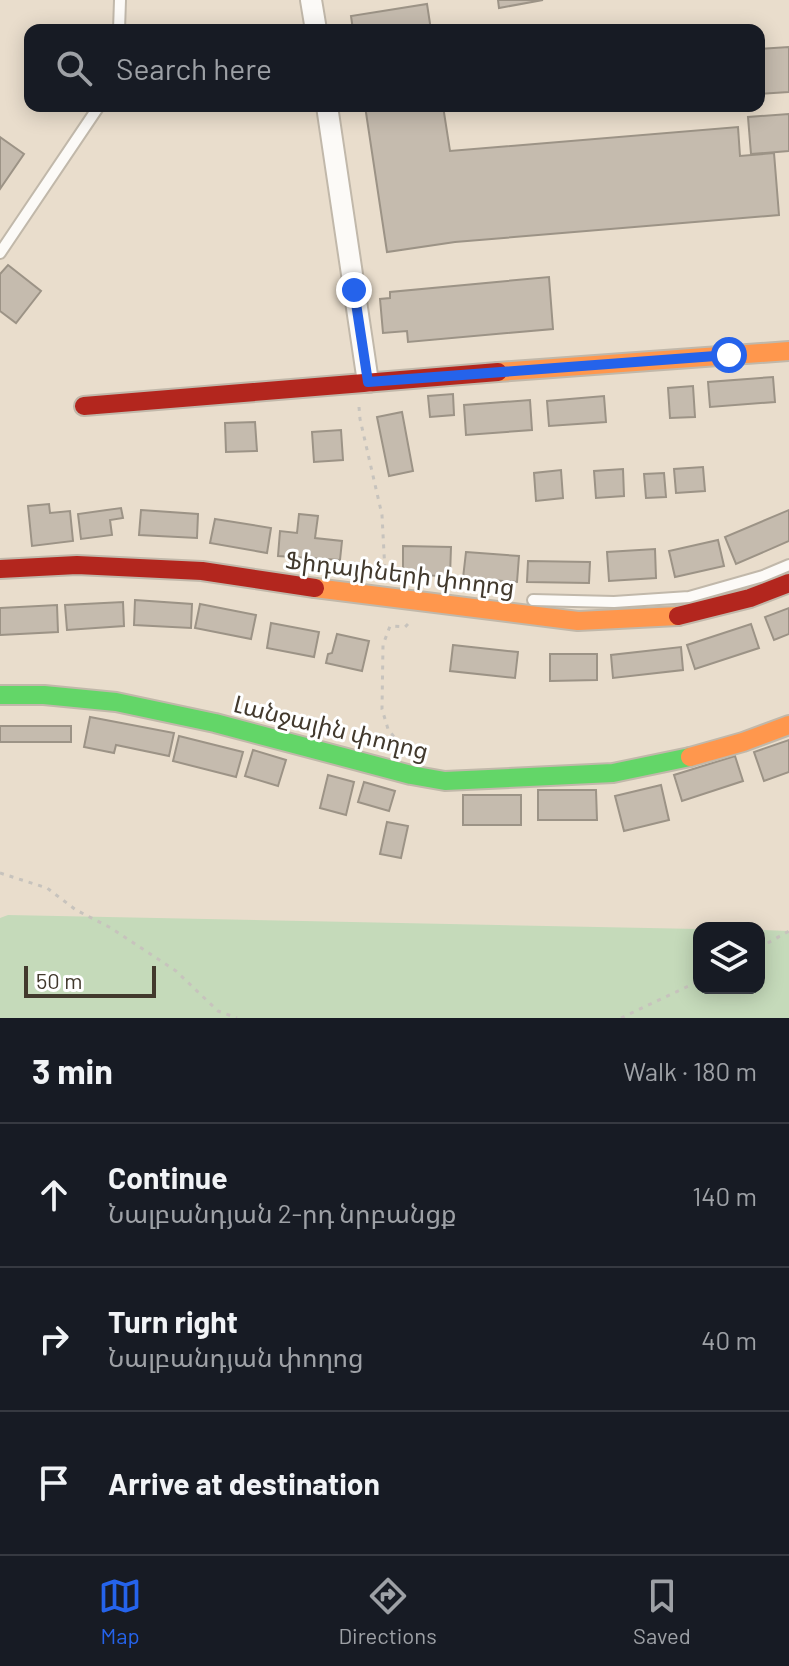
<!DOCTYPE html>
<html lang="en">
<head>
<meta charset="utf-8">
<style>
	:root { --surface:#171b24; --page:#242831; --text:#f1f3f6; --muted:#9ea1a6; --line:#363941; --accent:#2563eb }
	body { margin:0; font-family:Barlow,"Noto Sans Armenian",sans-serif; background:var(--page); color:var(--text) }
	.controls { position:absolute; right:24px; bottom:24px; display:grid; overflow:hidden; border-radius:16px; box-shadow:0 4px 20px #0003 }
	.controls button { width:72px; height:72px; display:grid; place-items:center; padding:0; border:0; border-bottom:2px solid var(--line); background:var(--surface); color:var(--text); font:40px sans-serif }
	.scale { position:absolute; left:24px; bottom:20px; width:132px; box-sizing:border-box; padding-left:8px; border:4px solid #42392d; border-top:0; font-size:22px; line-height:28px; white-space:nowrap; color:#42392d; -webkit-text-stroke:6px #fff; paint-order:stroke }
	.stop { position:absolute; width:24px; height:24px; margin:-18px; border:6px solid #2563eb; border-radius:50%; background:#fff }
	.stop.end { background:#2563eb; border-color:#fff; box-shadow:0 2px 8px #0008 }
	.list { margin:0; padding:0; list-style:none }
	h2 { display:flex; justify-content:space-between; align-items:center; height:104px; margin:0; padding:0 32px; font-size:34px }
	h2 small { font-size:26px; font-weight:400; color:var(--muted) }
	.list li { display:grid; grid-template-columns:52px 1fr auto; gap:24px; align-items:center; box-sizing:border-box; height:144px; padding:0 32px; border-top:2px solid var(--line) }
	.list b { display:block; font-size:30px; white-space:nowrap }
	.list p { margin:0; font-size:26px; white-space:nowrap; color:var(--muted) }
	.list em { font-size:26px; font-style:normal; color:var(--muted) }
	.icon { flex:none; width:44px; height:44px; fill:none; stroke:currentColor; stroke-width:2; stroke-linecap:round; stroke-linejoin:round }
	.map { position:relative; flex:none; width:789px; height:1018px; overflow:hidden }
	.search { position:absolute; background:var(--surface); box-shadow:0 4px 20px #0003; left:24px; right:24px; top:24px; height:88px; display:flex; align-items:center; gap:20px; box-sizing:border-box; padding:0 28px; border-radius:16px; color:var(--muted); font-size:30px }
	.sheet { height:536px; background:var(--surface) }
	nav { display:flex; justify-content:space-around; align-items:center; box-sizing:border-box; height:112px; border-top:2px solid var(--line); background:var(--surface); font-size:22px; color:var(--muted) }
	nav a { display:grid; justify-items:center; gap:4px }
	nav .on { color:var(--accent) }
	.map>svg:first-child { display:block }
	.green { fill:#c5daba }
	.building { fill:#c5bbae; stroke:#9c9386; stroke-width:2 }
	.lines { fill:none; stroke-linecap:round; stroke-linejoin:round }
	.lane-casing { stroke:#c1b8aa; stroke-width:14 }
	.street-casing { stroke:#c1b8aa; stroke-width:24 }
	.fast-casing { stroke:#c1b8aa; stroke-width:22 }
	.slow-casing { stroke:#c1b8aa; stroke-width:22 }
	.jam-casing { stroke:#c1b8aa; stroke-width:22 }
	.path { stroke:#c7c3bd; stroke-width:3; stroke-dasharray:4 6; stroke-linecap:butt }
	.lane { stroke:#fcfaf7; stroke-width:10 }
	.street { stroke:#fcfaf7; stroke-width:20 }
	.fast { stroke:#63d668; stroke-width:18 }
	.slow { stroke:#ff974d; stroke-width:18 }
	.jam { stroke:#b3261e; stroke-width:18 }
	.route { stroke:#2563eb; stroke-width:10 }
	.labels { text-anchor:middle; stroke-width:6; stroke-linejoin:round; paint-order:stroke }
	.street-label { font-size:24px; fill:#42392d; stroke:#fff }
</style>
</head>
<body>
<div class="map">
<svg width="789" height="1018" viewBox="0 0 789 1018">
	<rect width="100%" height="100%" fill="#e9ddcc"/>
	<path class="green" d="M8,915L699,929V988H759V930L789,931V1018H0V918Z"/>
	<g class="building">
		<path d="M498,0H543L499,8Z"/>
		<path d="M427,4L431,30H353L351,16Z"/>
		<path d="M789,47V92L759,94V49Z"/>
		<path d="M365,106H443L450,151L738,127L740,156L774,153L779,215L455,242L387,252Z"/>
		<path d="M789,114V151L751,154L748,117Z"/>
		<path d="M0,137L24,154L0,189Z"/>
		<path d="M8,265L41,291L16,323L0,311V274Z"/>
		<path d="M549,277L553,329L408,342L407,331L383,333L380,299L390,298V292Z"/>
		<path d="M773,377L775,402L710,407L708,382Z"/>
		<path d="M693,386L695,417L670,418L668,388Z"/>
		<path d="M453,394L454,415L430,417L428,396Z"/>
		<path d="M604,396L606,422L549,426L547,401Z"/>
		<path d="M530,400L532,430L466,435L464,405Z"/>
		<path d="M402,412L413,471L389,476L377,417Z"/>
		<path d="M255,422L257,451L226,452L225,423Z"/>
		<path d="M341,430L343,460L314,462L312,432Z"/>
		<path d="M703,467L705,491L676,493L674,469Z"/>
		<path d="M623,469L624,496L596,498L594,471Z"/>
		<path d="M561,470L563,498L536,501L534,473Z"/>
		<path d="M664,473L666,497L646,498L644,474Z"/>
		<path d="M49,504L50,513L70,511L73,541L32,546L28,506Z"/>
		<path d="M121,508L123,518L110,520L112,535L81,539L78,514Z"/>
		<path d="M141,510L198,514L197,538L139,535Z"/>
		<path d="M789,510V541L736,564L725,537Z"/>
		<path d="M299,514L318,516L315,538L342,541L340,560L278,556L280,531L297,533Z"/>
		<path d="M215,519L271,528L267,553L210,543Z"/>
		<path d="M718,540L724,566L675,577L669,551Z"/>
		<path d="M403,546L451,547L450,576L403,575Z"/>
		<path d="M655,549L656,578L609,581L607,552Z"/>
		<path d="M466,552L519,556L517,582L463,578Z"/>
		<path d="M528,561L590,562L589,583L527,582Z"/>
		<path d="M135,600L192,604L191,628L134,625Z"/>
		<path d="M123,602L124,626L67,630L65,605Z"/>
		<path d="M200,604L256,615L251,639L195,628Z"/>
		<path d="M57,605L58,632L0,635V608Z"/>
		<path d="M789,608V634L774,640L765,617Z"/>
		<path d="M271,623L319,632L314,657L267,648Z"/>
		<path d="M751,624L759,648L695,669L687,645Z"/>
		<path d="M337,634L369,641L362,671L326,663L328,654L332,653Z"/>
		<path d="M453,645L518,652L515,678L450,671Z"/>
		<path d="M681,647L683,670L613,678L611,655Z"/>
		<path d="M550,654H597V680L550,681Z"/>
		<path d="M90,717L174,733L169,756L116,745L114,753L84,747Z"/>
		<rect x="0" y="726" width="71" height="16"/>
		<path d="M179,736L243,752L236,777L173,761Z"/>
		<path d="M789,740V772L764,781L754,752Z"/>
		<path d="M253,750L286,760L278,786L245,776Z"/>
		<path d="M735,756L743,781L682,801L674,775Z"/>
		<path d="M328,775L354,782L346,815L320,808Z"/>
		<path d="M364,782L395,791L389,811L358,802Z"/>
		<path d="M661,785L669,820L624,831L615,796Z"/>
		<path d="M538,790H596L597,820H538Z"/>
		<rect x="463" y="795" width="58" height="30"/>
		<path d="M387,822L408,826L401,858L380,854Z"/>
	</g>
	<g class="lines">
		<g class="lane-casing">
			<g id="lane">
				<path d="M119,30L120,0"/>
				<path d="M0,253L99,106"/>
				<path d="M533,600L614,602L689,597L763,576L789,565"/>
			</g>
		</g>
		<g class="street-casing">
			<g id="street">
				<path d="M311,0L316,30"/>
				<path d="M327,106L368,382"/>
			</g>
		</g>
		<g class="fast-casing">
			<path id="fast" d="M0,695H44L116,702L215,723L411,775L445,781L613,773L690,757"/>
		</g>
		<g class="slow-casing">
			<g id="slow">
				<path d="M498,372L789,351"/>
				<path d="M315,588L578,621L678,616"/>
				<path d="M690,757L743,742L789,725"/>
			</g>
		</g>
		<g class="jam-casing">
			<g id="jam">
				<path d="M84,406L498,372"/>
				<path d="M0,569L77,565L202,571L315,588"/>
				<path d="M678,616L750,598L789,583"/>
			</g>
		</g>
		<g class="path">
			<path d="M359,407L360,419L382,515L385,572"/>
			<path d="M408,624L405,627L390,626L383,645L382,709L388,729L398,742L415,748L419,752"/>
			<path d="M0,873L47,888L76,910L111,928L176,971L218,1011L237,1018"/>
			<path d="M759,948L789,931"/>
			<path d="M621,1018L699,981"/>
		</g>
		<use href="#lane" class="lane"/>
		<use href="#street" class="street"/>
		<use href="#fast" class="fast"/>
		<use href="#slow" class="slow"/>
		<use href="#jam" class="jam"/>
	</g>
	<g class="lines">
		<path class="route" d="M354,290L368,382L729,355"/>
	</g>
	<g class="labels">
		<g class="street-label">
			<text transform="translate(400 574) rotate(7)" y="8">Ֆիդայիների փողոց</text>
			<text transform="translate(331 728) rotate(14)" y="8">Լանջային փողոց</text>
		</g>
	</g>
</svg>
<div class="controls">
<button><svg class="icon" aria-label="layers" viewBox="0 0 24 24"><path d="M12 4l9 5-9 5-9-5zM3 14l9 5 9-5"/></svg></button>
</div>
<div class="scale">50 m</div>
<div class="stop" style="left:729px;top:355px"></div>
<div class="stop end" style="left:354px;top:290px"></div>
<div class="search"><svg class="icon" aria-label="search" viewBox="0 0 24 24"><circle cx="10" cy="10" r="6"/><path d="M15 15l6 6"/></svg>Search here</div>
</div>
<section class="sheet">
<h2>3 min<small>Walk · 180 m</small></h2>
<ul class="list">
<li><svg class="icon" aria-label="ahead" viewBox="0 0 24 24"><path d="M12 20V5M6 11l6-6 6 6"/></svg><div><b>Continue</b><p>Նալբանդյան 2-րդ նրբանցք</p></div><em>140 m</em></li>
<li><svg class="icon" aria-label="right" viewBox="0 0 24 24"><path d="M7 20v-9h11M14 6l5 5-5 5"/></svg><div><b>Turn right</b><p>Նալբանդյան փողոց</p></div><em>40 m</em></li>
<li><svg class="icon" aria-label="arrive" viewBox="0 0 24 24"><path d="M6 21V4h12l-3 4 3 4H6"/></svg><div><b>Arrive at destination</b></div></li>
</ul>
</section>
<nav>
<a class="on"><svg class="icon" aria-label="map" viewBox="0 0 24 24"><path d="M3 6l6-2 6 2 6-2v14l-6 2-6-2-6 2zM9 4v14M15 6v14"/></svg>Map</a>
<a><svg class="icon" aria-label="directions" viewBox="0 0 24 24"><path d="M12 3l9 9-9 9-9-9zM9 14v-3h6M13 9l2 2-2 2"/></svg>Directions</a>
<a><svg class="icon" aria-label="saved" viewBox="0 0 24 24"><path d="M7 4h10v16l-5-4-5 4z"/></svg>Saved</a>
</nav>
</body>
</html>
